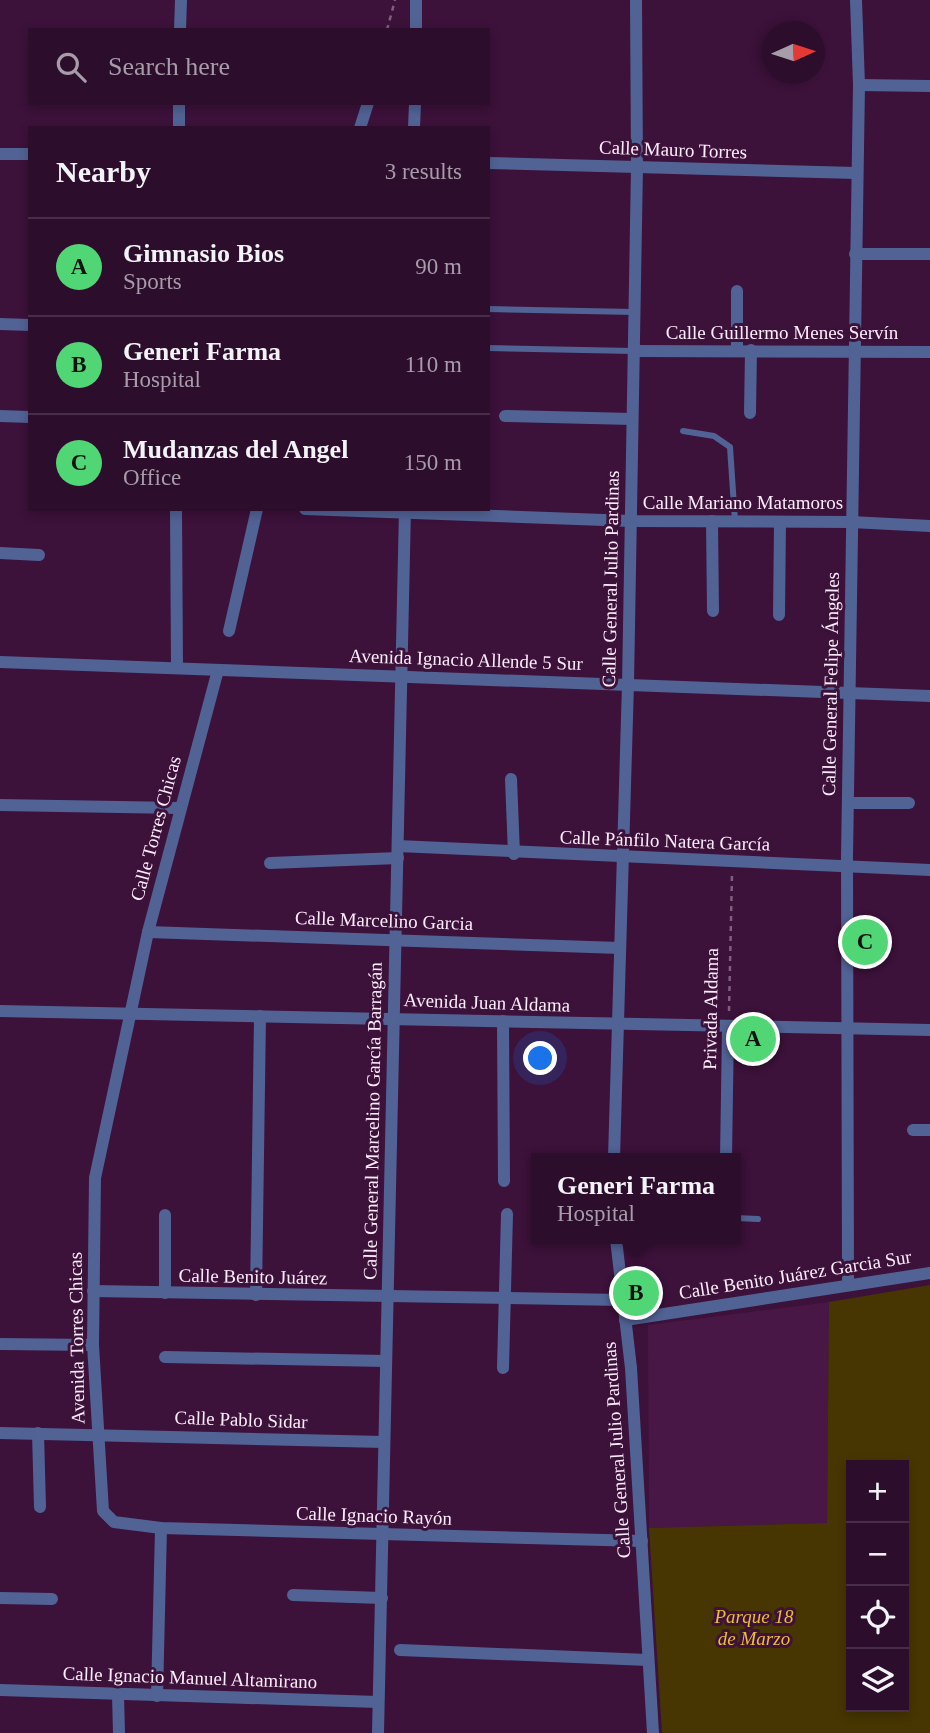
<!DOCTYPE html>
<html lang="en">
<head>
<meta charset="utf-8">
<style>
	:root { --surface:#2d0d2c; --page:#351634; --text:#f1f3f6; --muted:#a79ca9; --line:#482d48; --accent:#50d675 }
	body { margin:0; font-family:"Times New Roman",serif; background:var(--page); color:var(--text) }
	.controls { position:absolute; right:21px; bottom:21px; display:grid; overflow:hidden; border-radius:0px; box-shadow:0 4px 10px #0003 }
	.controls button { width:63px; height:63px; display:grid; place-items:center; padding:0; border:0; border-bottom:2px solid var(--line); background:var(--surface); color:var(--text); font:35px sans-serif }
	.compass { position:absolute; left:762px; top:21px; width:63px; height:63px; border-radius:50%; background:var(--surface); box-shadow:0 4px 10px #0003; rotate:87deg }
	.you { position:absolute; left:541px; top:1059px; width:24px; height:24px; margin:-18px; border:5px solid #fff; border-radius:50%; background:#1a73e8; box-shadow:0 0 0 10px #1a73e833 }
	.badge { display:grid; place-items:center; width:46px; height:46px; border-radius:50%; background:var(--accent); color:#111; font-size:23px; font-weight:700 }
	.pin { position:absolute; translate:-50% -50%; border:4px solid #fff; box-shadow:0 2px 7px #0006 }
	.popup { position:absolute; left:531px; top:1153px; width:210px; height:91px; box-sizing:border-box; display:grid; place-content:center; border-radius:0px; background:var(--surface); filter:drop-shadow(0 2px 5px #0005); font-size:23px; white-space:nowrap; color:var(--muted) }
	.popup b { font-size:26px; color:var(--text) }
	.popup::after { content:''; position:absolute; left:50%; top:100%; margin-left:-14px; border:14px solid transparent; border-top-color:var(--surface) }
	.list { margin:0; padding:0; list-style:none }
	h2 { display:flex; justify-content:space-between; align-items:center; height:91px; margin:0; padding:0 28px; font-size:30px }
	h2 small { font-size:23px; font-weight:400; color:var(--muted) }
	.list li { display:grid; grid-template-columns:46px 1fr auto; gap:21px; align-items:center; box-sizing:border-box; height:98px; padding:0 28px; border-top:2px solid var(--line) }
	.list b { display:block; font-size:26px; white-space:nowrap }
	.list p { margin:0; font-size:23px; white-space:nowrap; color:var(--muted) }
	.list em { font-size:23px; font-style:normal; color:var(--muted) }
	.icon { flex:none; width:38px; height:38px; fill:none; stroke:currentColor; stroke-width:2; stroke-linecap:round; stroke-linejoin:round }
	.map { position:relative; flex:none; width:930px; height:1733px; overflow:hidden }
	.search { position:absolute; background:var(--surface); box-shadow:0 4px 10px #0003; left:28px; top:28px; width:462px; height:77px; display:flex; align-items:center; gap:18px; box-sizing:border-box; padding:0 24px; border-radius:0px; color:var(--muted); font-size:26px }
	.panel { position:absolute; background:var(--surface); box-shadow:0 4px 10px #0003; left:28px; top:126px; width:462px; height:385px; border-radius:0px }
	.map>svg:first-child { display:block }
	.built { fill:#481746 }
	.green { fill:#473601; fill-rule:evenodd }
	.lines { fill:none; stroke-linecap:round; stroke-linejoin:round }
	.path { stroke:#805e7e; stroke-width:2.5; stroke-dasharray:5 5; stroke-linecap:butt }
	.lane { stroke:#516295; stroke-width:6 }
	.street { stroke:#516295; stroke-width:12 }
	.labels { text-anchor:middle; stroke-width:6; stroke-linejoin:round; paint-order:stroke }
	.street-label { font-size:19px; fill:#feedfc; stroke:#3c113a }
	.park-label { font-size:19px; font-style:italic; fill:#edbf2e; stroke:#3c113a }
</style>
</head>
<body>
<div class="map">
<svg width="930" height="1733" viewBox="0 0 930 1733">
	<rect width="100%" height="100%" fill="#3c113a"/>
	<path class="built" d="M829,1302L827,1523L649,1528L648,1325Z"/>
	<path class="green" d="M930,1285V1733H662L649,1528L827,1523L829,1302ZM851,1465H904V1707H851Z"/>
	<g class="lines">
		<g class="path">
			<path d="M387,30L395,0"/>
			<path d="M729,1011L732,874"/>
		</g>
		<g class="lane">
			<path d="M488,309L634,312"/>
			<path d="M488,348L633,351"/>
			<path d="M683,431L714,436L730,447L735,521"/>
			<path d="M736,1218L758,1219"/>
		</g>
		<g class="street">
			<path d="M180,30L181,0"/>
			<path d="M416,30V0"/>
			<path d="M859,85L930,86"/>
			<path d="M179,128V103"/>
			<path d="M360,128L368,103"/>
			<path d="M414,128L415,103"/>
			<path d="M0,154H30"/>
			<path d="M488,163L856,173"/>
			<path d="M855,254H930"/>
			<path d="M737,291V350"/>
			<path d="M0,324L30,325"/>
			<path d="M633,351L930,352"/>
			<path d="M750,413L751,350"/>
			<path d="M0,416L30,417"/>
			<path d="M505,416L632,419"/>
			<path d="M176,509L177,668"/>
			<path d="M305,509L631,521L851,522L930,526"/>
			<path d="M712,521L713,611"/>
			<path d="M0,553L39,555"/>
			<path d="M779,615L780,522"/>
			<path d="M229,631L257,509"/>
			<path d="M0,662L930,696"/>
			<path d="M218,670L148,932L95,1178L93,1345L103,1511L114,1522L161,1528L642,1541"/>
			<path d="M511,779L514,854"/>
			<path d="M848,803H909"/>
			<path d="M0,805L179,808"/>
			<path d="M398,846L930,870"/>
			<path d="M270,863L398,858"/>
			<path d="M148,932L620,948"/>
			<path d="M0,1011L930,1030"/>
			<path d="M503,1021L504,1181"/>
			<path d="M913,1130H930"/>
			<path d="M614,1158L628,684L637,167L636,0"/>
			<path d="M726,1158L728,1027"/>
			<path d="M616,1239L631,1368L653,1733"/>
			<path d="M848,1285L847,857L859,85L856,0"/>
			<path d="M93,1291L622,1300"/>
			<path d="M165,1293V1215"/>
			<path d="M256,1295L260,1016"/>
			<path d="M625,1320L930,1273"/>
			<path d="M0,1344L93,1345"/>
			<path d="M165,1357L386,1361"/>
			<path d="M503,1368L507,1214"/>
			<path d="M0,1433L384,1442"/>
			<path d="M38,1433L40,1507"/>
			<path d="M293,1595L382,1598"/>
			<path d="M0,1598L52,1599"/>
			<path d="M400,1650L648,1660"/>
			<path d="M0,1690L378,1702"/>
			<path d="M118,1695L119,1733"/>
			<path d="M157,1696L161,1528"/>
			<path d="M378,1733L405,509"/>
		</g>
	</g>
	<g class="labels">
		<g class="street-label">
			<text transform="translate(673 149) rotate(2)" y="7">Calle Mauro Torres</text>
			<text x="782" y="339">Calle Guillermo Menes Servín</text>
			<text x="743" y="509">Calle Mariano Matamoros</text>
			<text transform="translate(610 579) rotate(-89)" y="7">Calle General Julio Pardinas</text>
			<text transform="translate(466 659) rotate(2)" y="7">Avenida Ignacio Allende 5 Sur</text>
			<text transform="translate(830 684) rotate(-89)" y="7">Calle General Felipe Ángeles</text>
			<text transform="translate(155 828) rotate(-75)" y="7">Calle Torres Chicas</text>
			<text transform="translate(665 840) rotate(2)" y="7">Calle Pánfilo Natera García</text>
			<text transform="translate(384 920) rotate(2)" y="7">Calle Marcelino Garcia</text>
			<text transform="translate(487 1002) rotate(2)" y="7">Avenida Juan Aldama</text>
			<text transform="translate(710 1009) rotate(-89)" y="7">Privada Aldama</text>
			<text transform="translate(372 1121) rotate(-89)" y="7">Calle General Marcelino García Barragán</text>
			<text transform="translate(795 1274) rotate(-9)" y="7">Calle Benito Juárez Garcia Sur</text>
			<text transform="translate(253 1276) rotate(1)" y="7">Calle Benito Juárez</text>
			<text transform="translate(76 1338) rotate(-91)" y="7">Avenida Torres Chicas</text>
			<text transform="translate(241 1419) rotate(2)" y="7">Calle Pablo Sidar</text>
			<text transform="translate(616 1450) rotate(-94)" y="7">Calle General Julio Pardinas</text>
			<text transform="translate(374 1515) rotate(2)" y="7">Calle Ignacio Rayón</text>
			<text transform="translate(190 1677) rotate(2)" y="7">Calle Ignacio Manuel Altamirano</text>
		</g>
		<g class="park-label">
			<text x="754" y="1623">Parque 18<tspan x="754" dy="22">de Marzo</tspan></text>
		</g>
	</g>
</svg>
<div class="controls">
<button>+</button>
<button>−</button>
<button><svg class="icon" aria-label="locate" viewBox="0 0 24 24"><circle cx="12" cy="12" r="6"/><path d="M12 2v4M12 18v4M2 12h4M18 12h4"/></svg></button>
<button><svg class="icon" aria-label="layers" viewBox="0 0 24 24"><path d="M12 4l9 5-9 5-9-5zM3 14l9 5 9-5"/></svg></button>
</div>
<svg class="compass" viewBox="-18 -18 36 36"><path d="M0-13l5 13h-10z" fill="#e53935"/><path d="M0 13l5-13h-10z" fill="#a79ca9"/></svg>
<div class="you"></div>
<div class="pin badge" style="left:753px;top:1039px">A</div>
<div class="pin badge" style="left:636px;top:1293px">B</div>
<div class="popup"><b>Generi Farma</b>Hospital</div>
<div class="pin badge" style="left:865px;top:942px">C</div>
<div class="search"><svg class="icon" aria-label="search" viewBox="0 0 24 24"><circle cx="10" cy="10" r="6"/><path d="M15 15l6 6"/></svg>Search here</div>
<section class="panel">
<h2>Nearby<small>3 results</small></h2>
<ul class="list">
<li><span class="badge">A</span><div><b>Gimnasio Bios</b><p>Sports</p></div><em>90 m</em></li>
<li><span class="badge">B</span><div><b>Generi Farma</b><p>Hospital</p></div><em>110 m</em></li>
<li><span class="badge">C</span><div><b>Mudanzas del Angel</b><p>Office</p></div><em>150 m</em></li>
</ul>
</section>
</div>
</body>
</html>
